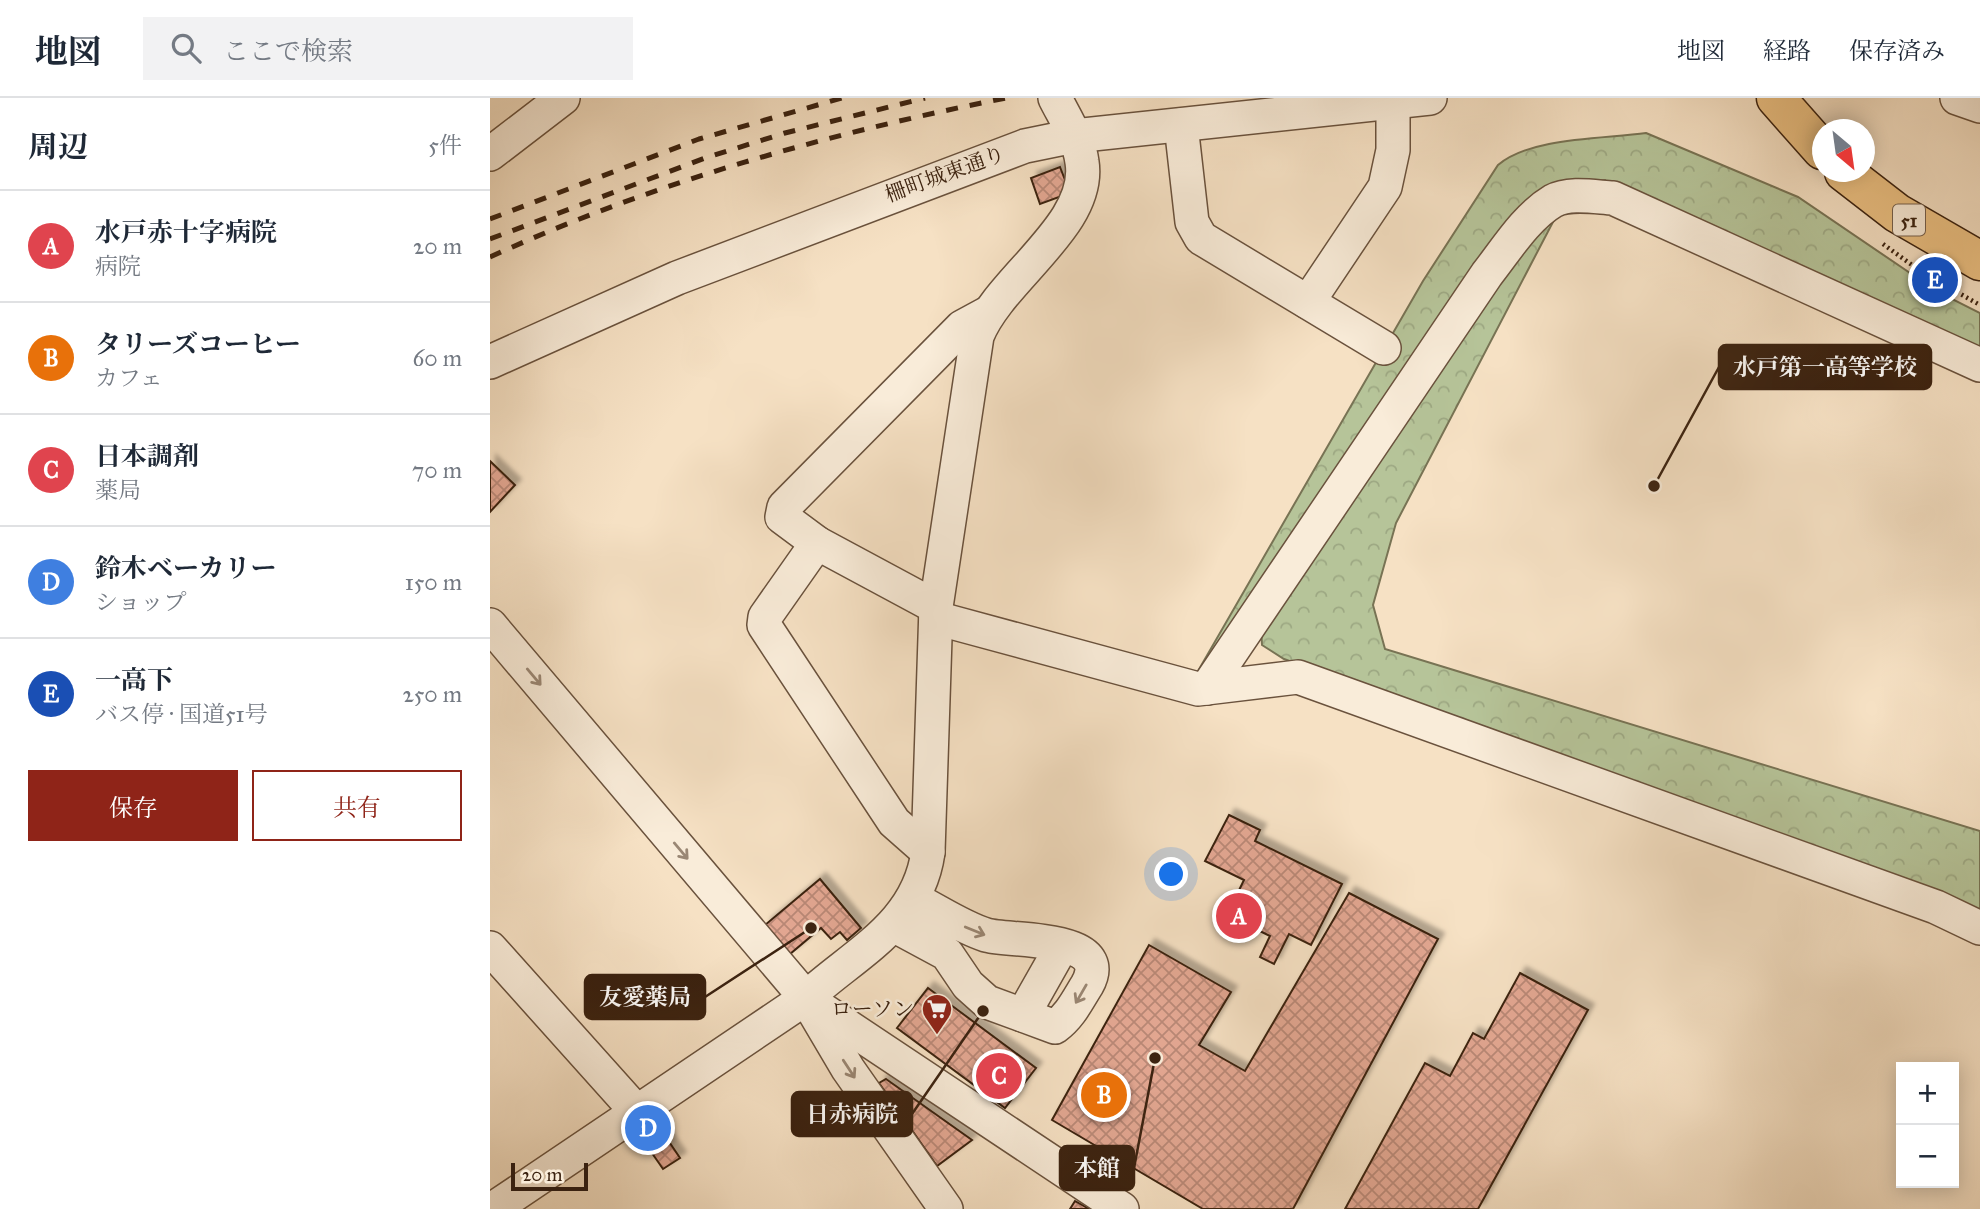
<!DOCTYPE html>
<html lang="ja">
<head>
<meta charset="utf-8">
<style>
	:root { --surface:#fff; --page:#f2f2f3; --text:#1f2937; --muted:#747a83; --line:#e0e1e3; --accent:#8f2418 }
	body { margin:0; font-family:"IM FELL Great Primer","Noto Serif JP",serif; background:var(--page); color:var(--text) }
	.controls { position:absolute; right:21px; bottom:21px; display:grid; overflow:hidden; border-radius:0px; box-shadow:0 4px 18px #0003 }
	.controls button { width:63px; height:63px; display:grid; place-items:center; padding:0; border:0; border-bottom:2px solid var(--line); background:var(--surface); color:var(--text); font:35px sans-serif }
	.compass { position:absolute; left:1322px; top:21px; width:63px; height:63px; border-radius:50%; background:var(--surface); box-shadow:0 4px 18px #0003; rotate:151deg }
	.scale { position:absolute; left:21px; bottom:18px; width:77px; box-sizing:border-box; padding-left:7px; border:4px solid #3b2210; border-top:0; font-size:19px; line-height:24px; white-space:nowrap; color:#3b2210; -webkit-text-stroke:5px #f9ecd9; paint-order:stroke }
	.you { position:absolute; left:682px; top:777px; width:24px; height:24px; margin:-18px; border:5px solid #fff; border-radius:50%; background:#1a73e8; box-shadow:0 0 0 10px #1a73e833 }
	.badge { display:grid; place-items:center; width:46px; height:46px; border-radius:50%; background:var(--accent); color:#fff; font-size:23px; font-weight:700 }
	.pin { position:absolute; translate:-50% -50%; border:4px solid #fff; box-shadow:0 2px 7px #0006 }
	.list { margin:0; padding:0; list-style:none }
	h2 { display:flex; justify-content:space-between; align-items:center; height:91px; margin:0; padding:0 28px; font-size:30px }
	h2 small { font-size:23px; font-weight:400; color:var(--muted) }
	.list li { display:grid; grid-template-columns:46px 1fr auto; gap:21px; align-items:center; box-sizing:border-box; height:112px; padding:0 28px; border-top:2px solid var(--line) }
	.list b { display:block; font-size:26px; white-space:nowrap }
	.list p { margin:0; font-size:23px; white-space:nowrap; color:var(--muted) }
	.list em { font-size:23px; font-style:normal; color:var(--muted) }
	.actions { display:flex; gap:14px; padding:21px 28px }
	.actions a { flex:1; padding:16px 0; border:2px solid var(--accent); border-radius:0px; text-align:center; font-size:24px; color:var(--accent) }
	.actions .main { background:var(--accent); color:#fff }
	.icon { flex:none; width:38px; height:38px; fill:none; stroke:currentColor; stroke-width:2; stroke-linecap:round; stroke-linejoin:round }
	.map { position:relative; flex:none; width:1490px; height:1111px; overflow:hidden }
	header { display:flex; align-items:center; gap:42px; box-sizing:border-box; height:98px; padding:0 35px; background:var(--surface); border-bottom:2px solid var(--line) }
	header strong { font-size:33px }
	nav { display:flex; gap:38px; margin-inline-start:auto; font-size:24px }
	.search { width:490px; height:63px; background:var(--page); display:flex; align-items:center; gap:18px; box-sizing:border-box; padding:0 24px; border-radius:0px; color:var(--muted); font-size:26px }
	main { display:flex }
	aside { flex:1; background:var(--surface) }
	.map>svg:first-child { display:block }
	.forest { fill:url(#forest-crowns); stroke:#787354; stroke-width:2 }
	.building { fill:url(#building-cross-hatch); stroke:#3b2210; stroke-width:2; filter:url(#shadow) }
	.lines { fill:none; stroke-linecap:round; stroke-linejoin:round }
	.minor-casing { stroke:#6a523d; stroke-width:36 }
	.highway-casing { stroke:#3b2210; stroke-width:41 }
	.path { stroke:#3b2210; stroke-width:4.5; stroke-dasharray:2 3.5; stroke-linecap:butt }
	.minor { stroke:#f9ecd9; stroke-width:33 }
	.highway { stroke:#ebc082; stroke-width:38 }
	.rail { stroke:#3b2210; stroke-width:5; stroke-dasharray:12 12; stroke-linecap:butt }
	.oneway { stroke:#9a8774 }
	.labels { text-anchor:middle; stroke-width:5; stroke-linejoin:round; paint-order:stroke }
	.shield { fill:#f9ecd9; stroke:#745f4c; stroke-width:2 }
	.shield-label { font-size:19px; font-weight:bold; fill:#3b2210 }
	.street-label { font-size:21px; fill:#3b2210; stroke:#f9ecd9 }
	.poi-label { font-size:21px; fill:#3b2210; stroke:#f9ecd9; text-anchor:end }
	.leader { fill:none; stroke:#3b2210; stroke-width:2.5 }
	.callout-dot { fill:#3b2210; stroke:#f9ecd9; stroke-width:2.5 }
	.callout { fill:#3b2210; stroke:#3b2210; stroke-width:2.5 }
	.callout-label { font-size:23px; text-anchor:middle; font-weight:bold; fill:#fff }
</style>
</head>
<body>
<header>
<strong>地図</strong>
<div class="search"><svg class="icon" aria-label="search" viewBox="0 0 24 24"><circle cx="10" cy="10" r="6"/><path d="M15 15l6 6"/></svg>ここで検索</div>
<nav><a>地図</a><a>経路</a><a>保存済み</a></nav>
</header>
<main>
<aside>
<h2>周辺<small>5件</small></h2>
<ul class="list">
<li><span class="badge" style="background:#e0444e">A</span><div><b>水戸赤十字病院</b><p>病院</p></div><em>20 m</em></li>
<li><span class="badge" style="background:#e8710a">B</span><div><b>タリーズコーヒー</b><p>カフェ</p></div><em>60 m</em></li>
<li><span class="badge" style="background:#e0444e">C</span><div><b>日本調剤</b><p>薬局</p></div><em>70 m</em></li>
<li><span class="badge" style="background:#3f7fe0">D</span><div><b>鈴木ベーカリー</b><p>ショップ</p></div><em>150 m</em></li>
<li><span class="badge" style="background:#1a4fb4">E</span><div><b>一高下</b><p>バス停 · 国道51号</p></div><em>250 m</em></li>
</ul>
<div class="actions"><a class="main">保存</a><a>共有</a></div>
</aside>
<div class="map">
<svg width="1490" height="1111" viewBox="0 0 1490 1111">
	<defs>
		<pattern id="forest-crowns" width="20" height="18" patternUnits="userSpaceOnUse" patternTransform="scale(1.75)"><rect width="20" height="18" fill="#b6c499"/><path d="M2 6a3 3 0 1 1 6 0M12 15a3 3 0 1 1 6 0" fill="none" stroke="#9da883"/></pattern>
		<pattern id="building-cross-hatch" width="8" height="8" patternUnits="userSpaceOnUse" patternTransform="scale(1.75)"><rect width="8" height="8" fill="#e3a792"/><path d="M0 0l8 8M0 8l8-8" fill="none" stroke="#b98876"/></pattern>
		<filter id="shadow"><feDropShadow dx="6" dy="-6" stdDeviation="2" flood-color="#0004"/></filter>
	</defs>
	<rect width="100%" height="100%" fill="#f6e1c4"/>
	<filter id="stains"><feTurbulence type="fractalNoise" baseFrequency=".00286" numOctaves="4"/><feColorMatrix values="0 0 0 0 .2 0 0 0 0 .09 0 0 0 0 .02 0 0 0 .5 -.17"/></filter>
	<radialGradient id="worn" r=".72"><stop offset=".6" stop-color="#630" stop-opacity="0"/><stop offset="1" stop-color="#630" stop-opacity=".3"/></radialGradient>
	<g class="forest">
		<path d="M1156,35L1308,99L1448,194L1490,215V257L1125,94L1115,82L1073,88L713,572L708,573L933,183L1008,67C1041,39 1113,41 1156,35Z"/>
		<path d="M1064,122L906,425L883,507L895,551L1490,733V820L1453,801L794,561L772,547L771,529L1038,135Z"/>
	</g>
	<g class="building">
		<path d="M570,69L580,95L550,106L541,80Z"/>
		<path d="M0,363L25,387L0,414Z"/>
		<path d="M739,717L770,732L765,743L852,786L821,847L799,836L784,866L770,859L780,838L737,817L754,782L715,763Z"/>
		<path d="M330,781L371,830L357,842L350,834L341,841L331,830L300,856L275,827Z"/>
		<path d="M859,795L948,841L803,1111H713L562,1022L659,847L741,894L709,947L755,973Z"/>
		<path d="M1030,875L1098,912L988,1111H855L935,965L960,978L983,935L994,941Z"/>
		<path d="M438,890L546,970L515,1010L407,930Z"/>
		<path d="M396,981L482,1042L447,1068L389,985Z"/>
		<path d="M163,1020L190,1060L173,1071L146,1032Z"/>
		<path d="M585,1103L599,1111H580Z"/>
	</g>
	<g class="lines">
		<g class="minor-casing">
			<g id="minor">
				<path d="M1467,0L1490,8"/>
				<path d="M691,27L702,124L711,140L894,250"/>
				<path d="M0,56L73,0"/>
				<path d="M818,204L895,89L903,52V4"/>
				<path d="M0,264L187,180L535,48L584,38L940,0"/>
				<path d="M327,445L275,519L274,527L404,724L438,754"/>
				<path d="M446,509L327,445L292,419L294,409L472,229L496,216"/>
				<path d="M446,520L708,591L808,579L1446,809L1490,830"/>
				<path d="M0,527L316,900L358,971L456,1111"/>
				<path d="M717,590L997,176C1016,152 1036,119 1063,103C1079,94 1105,99 1123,100L1490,267"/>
				<path d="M405,828L457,856L478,887L497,904L565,929C580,918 587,903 597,887C626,836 518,844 496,837C471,829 448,813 424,801"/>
				<path d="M0,850L147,1014"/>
				<path d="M324,906L632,1111"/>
				<path d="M533,917L572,848"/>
				<path d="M3,1111L316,900C365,855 428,827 438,754L446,509L487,238C510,180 602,127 592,64C589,41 575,20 565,0"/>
			</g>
		</g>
		<g class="highway-casing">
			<g id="highway">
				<path d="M1286,0L1332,52"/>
				<path d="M1354,74L1407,115L1490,163"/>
			</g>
		</g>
		<path class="path" d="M1393,146L1433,175L1490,207"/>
		<use href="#minor" class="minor"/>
		<use href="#highway" class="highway"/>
		<g class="rail">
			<path d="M0,121L209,41L352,0"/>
			<path d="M0,141L215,60L295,35L435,0"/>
			<path d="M0,159C164,84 340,35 516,0"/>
		</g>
	</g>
	<defs><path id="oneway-shaft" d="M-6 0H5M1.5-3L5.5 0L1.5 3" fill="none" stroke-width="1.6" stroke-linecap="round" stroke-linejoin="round" transform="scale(1.75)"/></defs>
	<g class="oneway">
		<use href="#oneway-shaft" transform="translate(44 579) rotate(50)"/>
		<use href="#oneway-shaft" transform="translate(191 753) rotate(50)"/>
		<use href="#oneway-shaft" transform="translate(485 833) rotate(22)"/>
		<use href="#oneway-shaft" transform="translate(591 896) rotate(120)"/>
		<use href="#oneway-shaft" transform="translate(359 971) rotate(57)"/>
	</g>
	<defs>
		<g id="supermarket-pin" transform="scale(1.575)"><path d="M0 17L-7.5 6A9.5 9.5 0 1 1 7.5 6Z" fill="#8f2418" stroke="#f9ecd9"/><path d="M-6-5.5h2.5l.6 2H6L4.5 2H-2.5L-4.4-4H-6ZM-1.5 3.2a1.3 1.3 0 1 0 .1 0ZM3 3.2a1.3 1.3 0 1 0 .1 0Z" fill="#fff"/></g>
	</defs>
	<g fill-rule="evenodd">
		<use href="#supermarket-pin" x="447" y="911"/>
	</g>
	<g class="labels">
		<rect class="shield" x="1403" y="106.5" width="32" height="31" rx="5"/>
		<g class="shield-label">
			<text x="1419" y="129">51</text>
		</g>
		<g class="street-label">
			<text transform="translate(455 76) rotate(-20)" y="7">柵町城東通り</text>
		</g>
		<g class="poi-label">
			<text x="424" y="918">ローソン</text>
		</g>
	</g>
	<path class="leader" d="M1164 388L1229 269M321 830L215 899M493 913L422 1016M665 960L644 1070"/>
	<g class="callout-dot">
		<circle cx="1164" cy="388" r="7"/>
		<circle cx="321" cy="830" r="7"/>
		<circle cx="493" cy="913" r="7"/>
		<circle cx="665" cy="960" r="7"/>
	</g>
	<g class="callout">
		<rect x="1229" y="247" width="212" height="44" rx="7"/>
		<rect x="95" y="877" width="120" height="44" rx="7"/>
		<rect x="302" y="994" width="120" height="44" rx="7"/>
		<rect x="570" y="1048" width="74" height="44" rx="7"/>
	</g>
	<g class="callout-label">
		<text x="1335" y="277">水戸第一高等学校</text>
		<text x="155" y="907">友愛薬局</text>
		<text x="362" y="1024">日赤病院</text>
		<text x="607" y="1078">本館</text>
	</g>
	<rect width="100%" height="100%" filter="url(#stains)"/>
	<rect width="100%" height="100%" fill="url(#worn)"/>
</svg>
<div class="controls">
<button>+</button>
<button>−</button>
</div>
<svg class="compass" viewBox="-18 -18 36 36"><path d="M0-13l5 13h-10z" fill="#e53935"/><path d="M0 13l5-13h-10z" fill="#747a83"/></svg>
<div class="scale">20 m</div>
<div class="you"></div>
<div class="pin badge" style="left:749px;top:818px;background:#e0444e">A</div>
<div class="pin badge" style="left:614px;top:997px;background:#e8710a">B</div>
<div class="pin badge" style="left:509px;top:978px;background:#e0444e">C</div>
<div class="pin badge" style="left:158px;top:1030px;background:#3f7fe0">D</div>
<div class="pin badge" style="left:1445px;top:182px;background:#1a4fb4">E</div>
</div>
</main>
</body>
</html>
